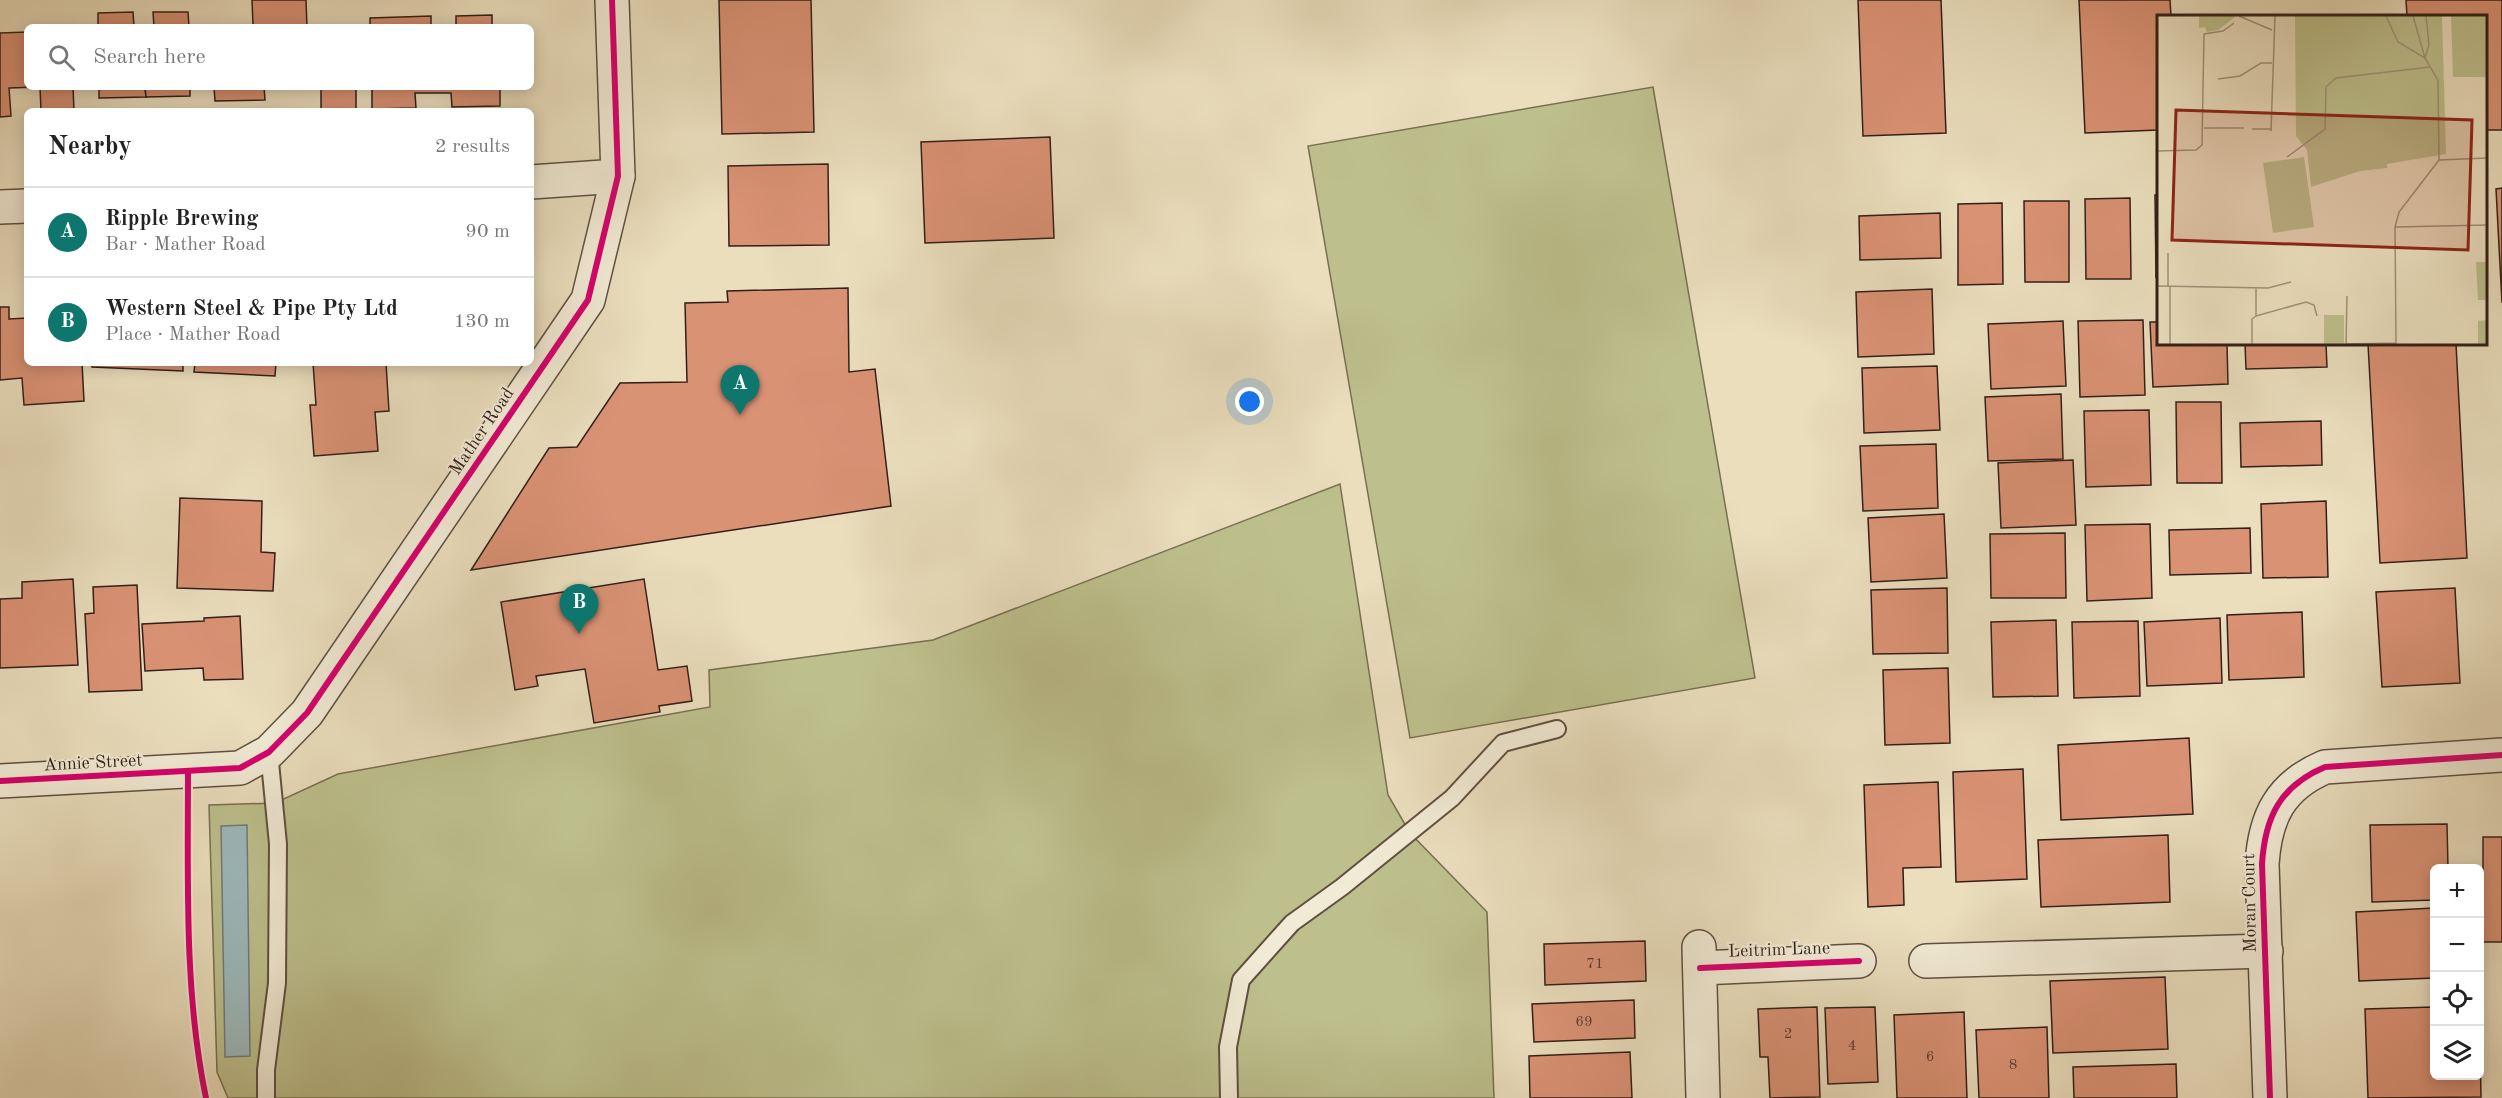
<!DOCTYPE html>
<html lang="en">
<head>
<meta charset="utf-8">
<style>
	:root { --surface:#fff; --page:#f6f6f6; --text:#222; --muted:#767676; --line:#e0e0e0; --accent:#0f766e }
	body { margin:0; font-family:"Old Standard TT",serif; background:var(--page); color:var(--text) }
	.controls { position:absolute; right:18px; bottom:18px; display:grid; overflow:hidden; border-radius:9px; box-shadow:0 3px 15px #0003 }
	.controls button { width:54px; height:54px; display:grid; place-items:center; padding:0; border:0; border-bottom:2px solid var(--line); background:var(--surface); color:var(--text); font:30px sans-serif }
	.you { position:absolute; left:1250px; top:402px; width:21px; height:21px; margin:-15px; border:4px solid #fff; border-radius:50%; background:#1a73e8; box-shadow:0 0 0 9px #1a73e833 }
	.badge { display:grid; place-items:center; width:39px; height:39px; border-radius:50%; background:var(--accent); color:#fff; font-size:20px; font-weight:700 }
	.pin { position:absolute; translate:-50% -50px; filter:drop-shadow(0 2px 3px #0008) }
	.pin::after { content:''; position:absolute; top:32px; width:21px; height:18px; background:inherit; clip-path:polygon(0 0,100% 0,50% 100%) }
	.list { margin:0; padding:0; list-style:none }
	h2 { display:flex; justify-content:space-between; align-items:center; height:78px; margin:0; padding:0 24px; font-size:26px }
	h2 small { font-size:20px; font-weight:400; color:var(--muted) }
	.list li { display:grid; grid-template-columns:39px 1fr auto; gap:18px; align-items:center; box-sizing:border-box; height:90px; padding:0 24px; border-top:2px solid var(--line) }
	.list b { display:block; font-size:22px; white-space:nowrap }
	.list p { margin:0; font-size:20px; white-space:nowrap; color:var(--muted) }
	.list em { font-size:20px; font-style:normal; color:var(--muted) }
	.icon { flex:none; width:33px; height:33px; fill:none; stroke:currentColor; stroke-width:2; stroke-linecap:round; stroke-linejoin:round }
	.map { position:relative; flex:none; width:2502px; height:1098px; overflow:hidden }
	.search { position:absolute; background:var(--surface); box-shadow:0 3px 15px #0003; left:24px; top:24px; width:510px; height:66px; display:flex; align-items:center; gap:15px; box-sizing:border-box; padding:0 21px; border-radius:9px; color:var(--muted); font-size:22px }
	.panel { position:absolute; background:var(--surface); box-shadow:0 3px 15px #0003; left:24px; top:108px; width:510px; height:258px; border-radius:9px }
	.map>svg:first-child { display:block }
	.green { fill:#bdc08d; stroke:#787052; stroke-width:1.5 }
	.water { fill:#9db9bc; stroke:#727b7a; stroke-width:1.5 }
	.building { fill:#da9275; stroke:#321f18; stroke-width:1.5 }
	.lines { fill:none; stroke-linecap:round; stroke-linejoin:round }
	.lane-casing { stroke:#604f41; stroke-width:20 }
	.street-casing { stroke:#604f41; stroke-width:36 }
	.lane { stroke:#f1ead4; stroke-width:16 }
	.street { stroke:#f1ead4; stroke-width:33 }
	.cycleway-casing { stroke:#f1ead4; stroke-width:10 }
	.cycleway { stroke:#d6006c; stroke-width:6 }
	.labels { text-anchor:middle; stroke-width:4.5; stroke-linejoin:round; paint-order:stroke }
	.number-label { font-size:15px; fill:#5c3c2f }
	.street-label { font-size:18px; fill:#321f18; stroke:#f1ead4 }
	.inset-road { fill:none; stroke:#a0927b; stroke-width:1.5 }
	.view { fill:#8f2418; fill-opacity:0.15; stroke:#8f2418; stroke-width:3 }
	.inset-edge { fill:none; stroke:#321f18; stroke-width:3 }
</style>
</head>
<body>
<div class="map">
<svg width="2502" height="1098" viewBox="0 0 2502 1098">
	<rect width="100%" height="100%" fill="#eadebd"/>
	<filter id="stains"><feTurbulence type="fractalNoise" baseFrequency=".00333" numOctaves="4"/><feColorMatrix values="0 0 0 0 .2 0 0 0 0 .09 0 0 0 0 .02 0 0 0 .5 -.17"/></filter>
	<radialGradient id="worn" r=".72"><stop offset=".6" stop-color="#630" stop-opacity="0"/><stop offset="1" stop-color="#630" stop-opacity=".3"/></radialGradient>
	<g class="green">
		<path d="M1653,87L1755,678L1410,738L1308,146Z"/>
		<path d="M1340,484L1388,795L1410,833L1487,912L1494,1098H228L217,1072L209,805L275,803L338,774L710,707L709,670L933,640Z"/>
	</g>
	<path class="water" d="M247,825L250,1056L225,1057L221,826Z"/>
	<g class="building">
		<path d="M252,0H306L307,27H213L253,25Z"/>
		<path d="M719,0H811L814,132L722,134Z"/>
		<path d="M1858,0H1941L1946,133L1863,136Z"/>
		<path d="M2079,0H2170L2171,16H2158V130L2085,133Z"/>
		<path d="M2406,0H2502V130H2486V16H2407Z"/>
		<path d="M133,12L134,27H98V13Z"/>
		<path d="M153,12H188L189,27H154Z"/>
		<path d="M492,15V27H456V16Z"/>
		<path d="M431,16V27H370V18Z"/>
		<path d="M27,32V87H73L74,111H41L40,87L9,88L11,116L0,117V33Z"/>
		<path d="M99,87H145L146,97L99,98Z"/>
		<path d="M145,87H190V96L146,97Z"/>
		<path d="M214,87H264L265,100L215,101Z"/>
		<path d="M321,87H356V109L321,110Z"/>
		<path d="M372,87H500V106L452,107L451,93H415L416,108L372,109Z"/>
		<path d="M1050,137L1054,238L925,243L921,142Z"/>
		<path d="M828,164L829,245L729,246L728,166Z"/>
		<path d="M2502,188V303L2496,189Z"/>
		<path d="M2155,195H2158V276L2156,277Z"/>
		<path d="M2130,198L2131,279H2086L2085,199Z"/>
		<path d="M2024,201H2069V282H2025Z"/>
		<path d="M2002,203L2003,284L1958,285V204Z"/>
		<path d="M1940,213L1941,258L1860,260L1859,216Z"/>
		<path d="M848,288L849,372L875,369L891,506L471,570L549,448L577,447L620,383L687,382L685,303L728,302L727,291Z"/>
		<path d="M1932,289L1934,354L1858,357L1856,292Z"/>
		<path d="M0,307H9V319L27,318V363H82L84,401L24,405L22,378L0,380Z"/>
		<path d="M2143,320L2145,395L2080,397L2078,321Z"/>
		<path d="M2063,321L2066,386L1991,389L1988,324Z"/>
		<path d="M2150,322H2158V344H2227L2228,384L2153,387Z"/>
		<path d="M2245,344H2326L2327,367L2246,369Z"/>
		<path d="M2368,344H2456L2467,558L2380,563Z"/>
		<path d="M92,363H183V371L92,367Z"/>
		<path d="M195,363H276L275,376L194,372Z"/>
		<path d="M313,363H386L389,411L375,412L378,451L314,456L310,405H316Z"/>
		<path d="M1937,366L1940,430L1864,433L1862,368Z"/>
		<path d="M2061,394L2063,459L1988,461L1985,397Z"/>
		<path d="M2176,402H2221L2222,483H2177Z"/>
		<path d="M2149,410L2151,485L2086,487L2084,411Z"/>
		<path d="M2321,421L2322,465L2241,467L2240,423Z"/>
		<path d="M1936,444L1938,508L1863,511L1860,446Z"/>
		<path d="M2073,460L2076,525L2001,528L1998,463Z"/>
		<path d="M180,498L262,501L261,552L275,553L273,591L177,588Z"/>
		<path d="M2326,501L2328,577L2263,578L2261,504Z"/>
		<path d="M1944,514L1947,578L1871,582L1868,518Z"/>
		<path d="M2150,524L2152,598L2087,601L2085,525Z"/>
		<path d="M2250,528L2251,573L2170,575L2169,530Z"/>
		<path d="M2065,533L2066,598H1991L1990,534Z"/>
		<path d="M73,579L78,665L0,668V599L22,598V582Z"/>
		<path d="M644,579L658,670L687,666L692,701L659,706L660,712L594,723L585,669L536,676L538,686L515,690L501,602Z"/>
		<path d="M137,585L142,690L89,692L85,614L94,613L93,587Z"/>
		<path d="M1947,588L1948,653L1873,654L1871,590Z"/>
		<path d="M2455,588L2460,683L2382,687L2376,592Z"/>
		<path d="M2302,612L2304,677L2229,680L2227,615Z"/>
		<path d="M240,616L243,679L204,680L203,668L145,671L142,624L204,621V618Z"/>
		<path d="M2220,618L2222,683L2147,686L2144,622Z"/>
		<path d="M2056,620L2058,696L1993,697L1991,622Z"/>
		<path d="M2138,621L2140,696L2074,698L2072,622Z"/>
		<path d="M1948,668L1950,743L1885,745L1883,670Z"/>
		<path d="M2189,738L2193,814L2061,820L2058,745Z"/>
		<path d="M2023,769L2027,879L1956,882L1953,772Z"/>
		<path d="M1938,782L1941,867L1903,868L1904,905L1868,907L1864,785Z"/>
		<path d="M2447,824L2448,868H2434V900L2372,902L2370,825Z"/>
		<path d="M2168,835L2170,902L2041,907L2038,840Z"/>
		<rect x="2483" y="837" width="19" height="105"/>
		<path d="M2434,908V978L2359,981L2356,912Z"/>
		<path d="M1645,941L1646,981L1545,985L1544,944Z"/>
		<path d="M2165,977L2168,1049L2053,1053L2050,981Z"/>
		<path d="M1634,1000L1635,1038L1534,1042L1532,1004Z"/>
		<path d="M1817,1007L1820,1097L1770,1098L1768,1057H1760L1758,1009Z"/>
		<path d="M1875,1007L1878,1082L1828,1084L1825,1008Z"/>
		<path d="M2434,1007V1076H2480V1047L2481,1097L2368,1098L2365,1009Z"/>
		<path d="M1964,1012L1967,1098H1897L1894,1015Z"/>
		<path d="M2047,1027L2049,1098H1979L1976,1030Z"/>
		<path d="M1630,1052L1632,1098H1530L1529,1056Z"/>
		<path d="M2176,1064L2177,1098H2074L2073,1067Z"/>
	</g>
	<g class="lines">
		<g class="lane-casing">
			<g id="lane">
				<path d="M266,1098V1070L277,983L278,844L269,752"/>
				<path d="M1229,1098L1228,1047L1241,980L1292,923L1342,887L1452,798L1503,743L1557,729"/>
			</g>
		</g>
		<g class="street-casing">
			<g id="street">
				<path d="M531,182L618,176"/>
				<path d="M0,207L27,206"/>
				<path d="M0,781L240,768L269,752L307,713L588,300L618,176L612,0"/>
				<path d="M1699,947L1703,1098"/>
				<path d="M1926,961L2266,951"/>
				<path d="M1700,968L1859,961"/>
				<path d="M2270,1098L2262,864C2265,817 2280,786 2325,767L2502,755"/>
			</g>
		</g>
		<use href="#lane" class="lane"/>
		<use href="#street" class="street"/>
		<g class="cycleway-casing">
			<g id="cycleway">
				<path d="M188,772C188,879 184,993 206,1098"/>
				<path d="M0,781L240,768L269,752L307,713L588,300L618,176L612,0"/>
				<path d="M1700,968L1859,961"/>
				<path d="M2270,1098L2262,864C2265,817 2280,786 2325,767L2502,755"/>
			</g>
		</g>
		<use href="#cycleway" class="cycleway"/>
	</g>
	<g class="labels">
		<g class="number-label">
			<text x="1595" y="968">71</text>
			<text x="1584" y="1026">69</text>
			<text x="1788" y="1038">2</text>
			<text x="1852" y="1050">4</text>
			<text x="1930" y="1061">6</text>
			<text x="2013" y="1069">8</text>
		</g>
		<g class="street-label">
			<text transform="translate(481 431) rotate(-56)" y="6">Mather Road</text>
			<text transform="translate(93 762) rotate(-3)" y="6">Annie Street</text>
			<text transform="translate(2249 903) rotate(-91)" y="6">Moran Court</text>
			<text transform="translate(1779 949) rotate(-2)" y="6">Leitrim Lane</text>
		</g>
	</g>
	<g transform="translate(2157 15)">
		<rect width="330" height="330" fill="#eadebd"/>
		<path d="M42,1H77L78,2L61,15L50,17L48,12L42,13ZM138,1H285L289,139L230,149V153L203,156L154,172L150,135L139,121ZM294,1H330V62H296ZM147,142L157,212L116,218L106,148ZM319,247H330V285H321ZM167,300H187V329H167ZM330,305V329H321V306Z" fill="#bdc08d"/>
		<path class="inset-road" d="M82,1L115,15M229,1L241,27L268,43L281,65L282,145M256,1L268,43M268,43L272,30L269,1M61,64L83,61L104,48H115M47,113H87M95,114H114M114,116L118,1M0,136L39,135L45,130L47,19L66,16L77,8M130,142L168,114L169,72L179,63L273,52M238,212L330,210M11,238V271M0,271L111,273L134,267M99,272V301L149,287L157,290L160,301M13,329V271M95,329V304L99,301M189,329L239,328M189,329L190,281M239,329L238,212L242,197L282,145L330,143"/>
		<path class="view" d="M19,95L315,105L311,235L15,225Z"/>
		<rect width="330" height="330" class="inset-edge"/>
	</g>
	<rect width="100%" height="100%" filter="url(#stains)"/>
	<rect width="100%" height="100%" fill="url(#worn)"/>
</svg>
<div class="controls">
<button>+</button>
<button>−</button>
<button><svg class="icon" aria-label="locate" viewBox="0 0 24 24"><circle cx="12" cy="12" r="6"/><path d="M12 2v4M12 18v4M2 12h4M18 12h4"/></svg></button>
<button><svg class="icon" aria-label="layers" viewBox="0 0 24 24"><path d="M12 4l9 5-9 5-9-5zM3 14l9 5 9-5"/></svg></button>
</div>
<div class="you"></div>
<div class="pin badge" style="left:740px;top:415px">A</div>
<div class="pin badge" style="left:579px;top:634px">B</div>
<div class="search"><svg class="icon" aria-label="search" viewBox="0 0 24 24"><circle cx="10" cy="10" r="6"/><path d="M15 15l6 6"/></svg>Search here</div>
<section class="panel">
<h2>Nearby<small>2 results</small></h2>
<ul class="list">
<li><span class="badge">A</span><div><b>Ripple Brewing</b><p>Bar · Mather Road</p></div><em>90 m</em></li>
<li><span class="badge">B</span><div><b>Western Steel &amp; Pipe Pty Ltd</b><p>Place · Mather Road</p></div><em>130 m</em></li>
</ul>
</section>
</div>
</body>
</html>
